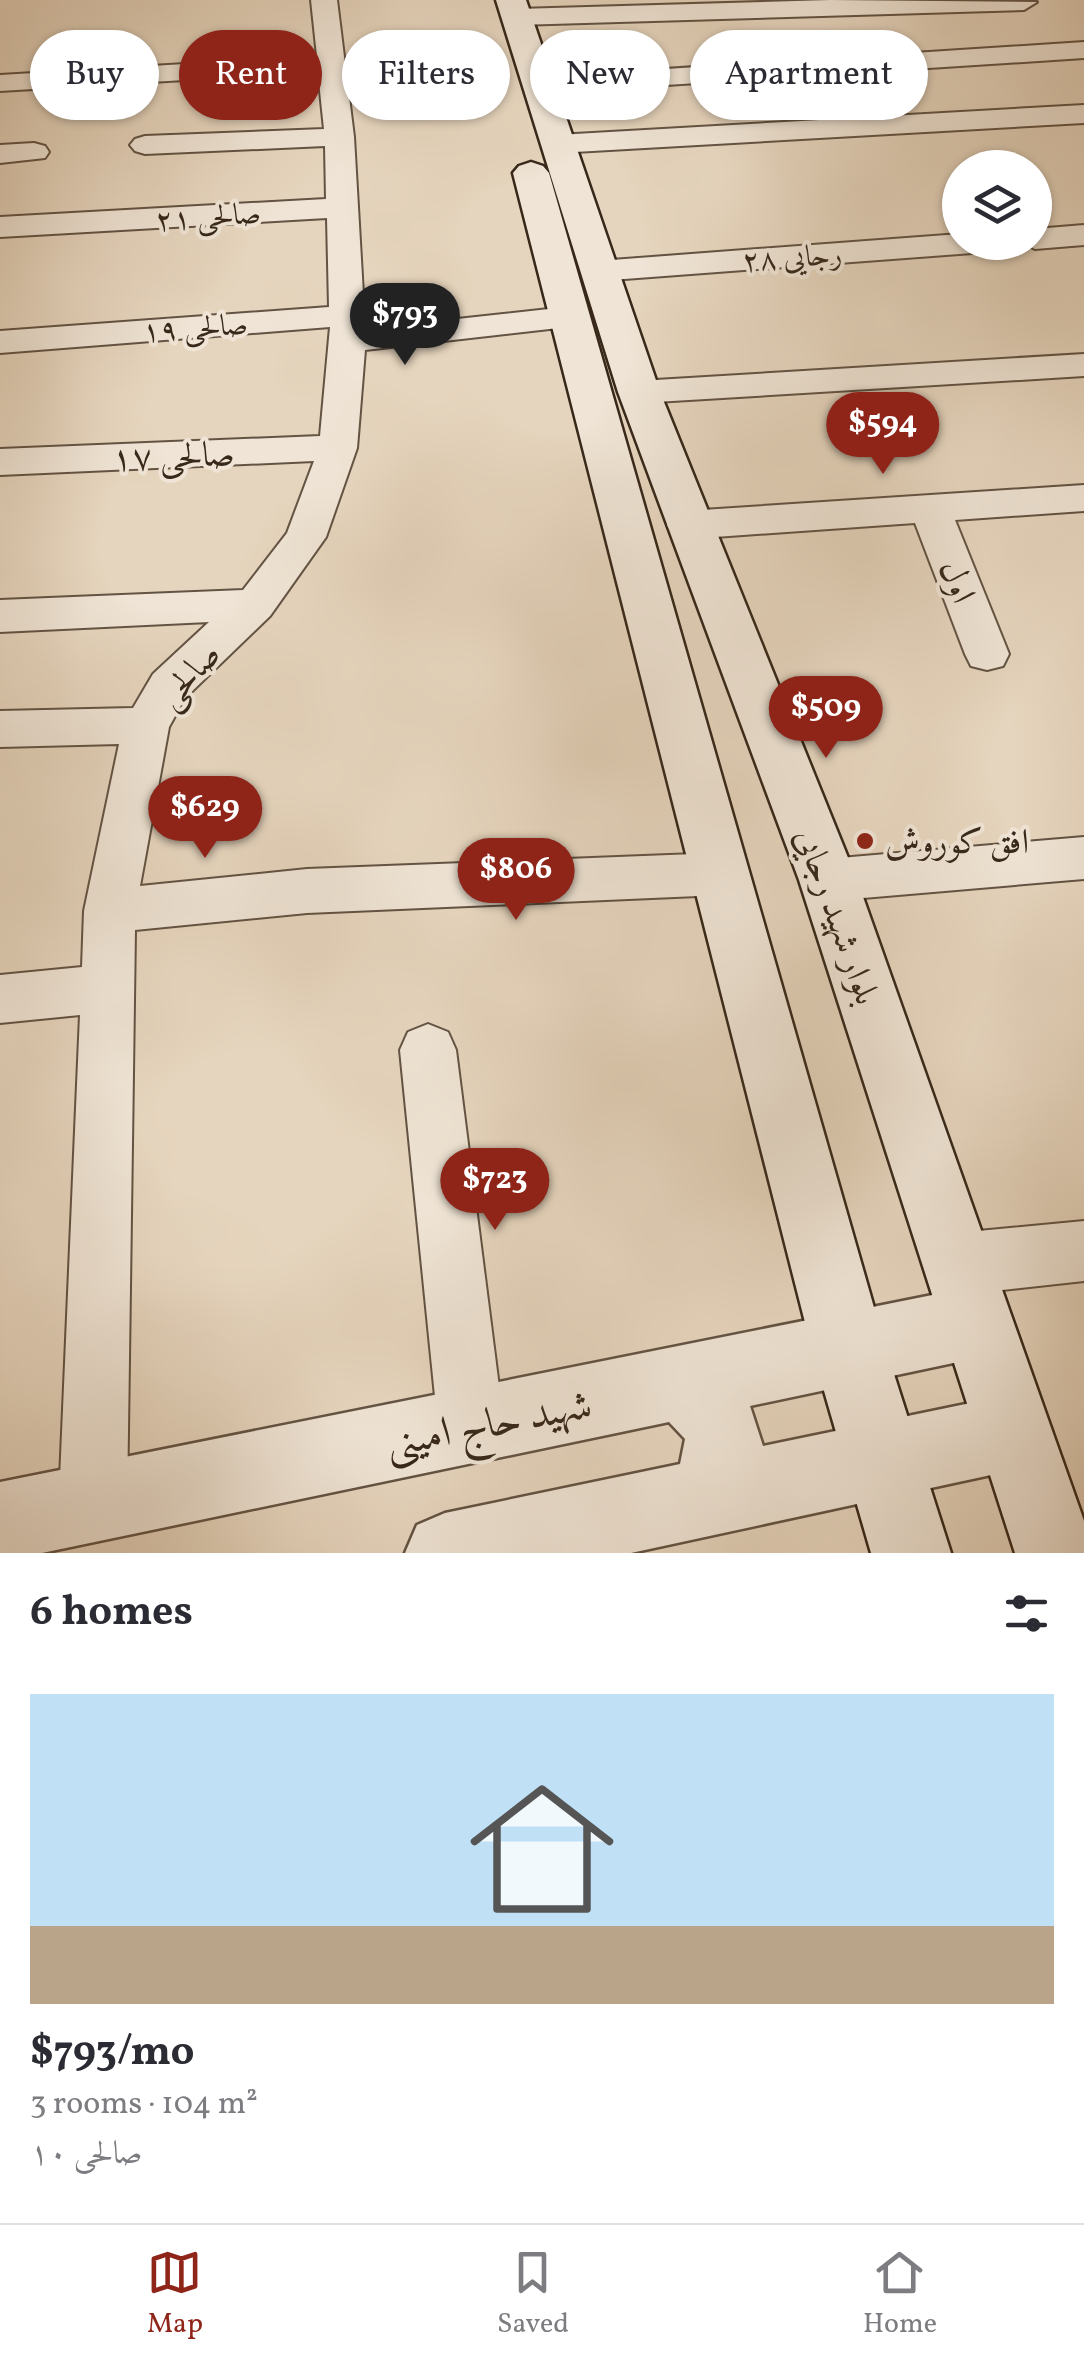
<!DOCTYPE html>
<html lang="en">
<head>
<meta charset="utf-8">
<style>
	:root { --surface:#fff; --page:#f7f7f7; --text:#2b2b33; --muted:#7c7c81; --line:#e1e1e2; --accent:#8f2418 }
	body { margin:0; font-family:Vollkorn,Amiri,serif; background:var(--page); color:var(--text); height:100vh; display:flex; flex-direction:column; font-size:38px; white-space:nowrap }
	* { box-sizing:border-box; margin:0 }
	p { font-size:32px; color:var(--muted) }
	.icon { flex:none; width:55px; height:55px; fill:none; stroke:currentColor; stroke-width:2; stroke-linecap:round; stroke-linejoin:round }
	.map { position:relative; height:1553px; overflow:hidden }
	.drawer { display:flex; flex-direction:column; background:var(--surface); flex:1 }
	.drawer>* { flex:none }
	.banner { position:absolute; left:30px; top:30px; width:1025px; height:90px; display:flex; gap:20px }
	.buttons { position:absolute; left:942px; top:150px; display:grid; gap:20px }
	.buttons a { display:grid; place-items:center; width:110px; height:110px; border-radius:50%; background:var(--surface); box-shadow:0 2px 8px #0004; font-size:50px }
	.price { position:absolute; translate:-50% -85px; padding:0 22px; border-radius:35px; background:var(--accent); color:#fff; font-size:32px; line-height:65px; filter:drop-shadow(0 2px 5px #0008) }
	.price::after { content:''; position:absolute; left:50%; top:60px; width:30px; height:22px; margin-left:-15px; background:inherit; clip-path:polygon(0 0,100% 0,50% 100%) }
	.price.selected { background:#222; color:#fff }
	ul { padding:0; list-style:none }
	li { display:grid; align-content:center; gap:20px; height:530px; padding:0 30px }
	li+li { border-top:2px solid var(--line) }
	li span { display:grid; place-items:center; height:310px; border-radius:0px; color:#555 }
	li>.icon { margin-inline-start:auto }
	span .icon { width:180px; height:180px; fill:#fffc; stroke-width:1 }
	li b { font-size:42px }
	h2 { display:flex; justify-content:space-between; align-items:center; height:120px; padding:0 30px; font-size:42px }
	.pill { padding:0 35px; border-radius:45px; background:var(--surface); box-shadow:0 2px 8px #0004; font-size:35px; line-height:90px }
	.pill.selected { background:var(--accent); color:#fff }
	.menu { display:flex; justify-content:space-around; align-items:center; height:140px; border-top:2px solid var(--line); background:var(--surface); font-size:28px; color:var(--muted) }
	.menu a { display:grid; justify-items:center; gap:5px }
	.menu .selected { color:var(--accent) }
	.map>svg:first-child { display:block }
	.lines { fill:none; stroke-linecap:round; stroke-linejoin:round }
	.minor-casing { stroke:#635343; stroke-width:4 }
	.tertiary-casing { stroke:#635343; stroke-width:5 }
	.secondary-casing { stroke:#37281a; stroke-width:5 }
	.minor { fill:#efe4d5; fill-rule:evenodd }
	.tertiary { fill:#efe4d5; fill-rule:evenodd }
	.secondary { fill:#efe4d5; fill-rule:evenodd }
	.poi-dot { fill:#8f2418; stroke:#efe4d5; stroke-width:4 }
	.labels { text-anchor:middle; stroke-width:8; stroke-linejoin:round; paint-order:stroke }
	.far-street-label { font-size:30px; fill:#37281a; stroke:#efe4d5 }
	.street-label { font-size:35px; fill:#37281a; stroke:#efe4d5 }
	.poi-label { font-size:35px; fill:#37281a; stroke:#efe4d5; text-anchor:start }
	.near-street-label { font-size:42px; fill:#37281a; stroke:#efe4d5 }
</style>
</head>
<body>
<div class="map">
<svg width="1084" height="1553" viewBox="0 0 1084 1553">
	<rect width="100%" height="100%" fill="#e6d5be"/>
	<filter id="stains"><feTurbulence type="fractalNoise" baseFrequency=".002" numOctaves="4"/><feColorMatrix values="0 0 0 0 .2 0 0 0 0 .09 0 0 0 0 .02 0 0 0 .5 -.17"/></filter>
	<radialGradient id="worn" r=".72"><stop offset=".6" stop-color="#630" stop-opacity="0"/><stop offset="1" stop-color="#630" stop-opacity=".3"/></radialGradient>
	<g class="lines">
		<defs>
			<g id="minor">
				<polygon points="311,0 337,0 354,137 365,329 567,307 579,310 584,317 579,324 567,327 365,350 357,448 326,537 270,616 185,698 169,727 140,886 307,869 721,853 739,859 746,874 739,889 721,895 307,913 135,930 127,1502 117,1526 93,1536 69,1526 59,1502 80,1015 0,1023 0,975 82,967 84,911 119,744 0,747 0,711 133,708 153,674 209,622 0,632 0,600 243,590 287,533 314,461 0,475 0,449 320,436 330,327 0,353 0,331 329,307 327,218 0,237 0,217 326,199 325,146 145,154 135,151 130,145 135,139 145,136 324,129 318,72 0,91 0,75 317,56"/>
				<polygon points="830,0 1037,2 1024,10 517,25 504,17 517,9"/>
				<polygon points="1084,42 1084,58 541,93 527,85 541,77"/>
				<polygon points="1084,105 1084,123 557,153 547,150 542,144 547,138 557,135"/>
				<polygon points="34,143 45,146 49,152 45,158 0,163 0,145"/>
				<polygon points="1084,225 1084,245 1035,249 1021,242 1035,242 1035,229"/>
				<polygon points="960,234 960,242 1002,242 997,249 986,252 598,281 586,278 581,271 586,264 598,261"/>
				<polygon points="1084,354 1084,376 639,403 626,400 621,392 626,384 639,381"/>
				<polygon points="1084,485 1084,511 955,520 1009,654 1003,666 987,670 971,666 965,654 915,523 687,539 673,535 667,525 673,515 687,511"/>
				<polygon points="1084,837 1084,879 828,901 810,895 803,880 810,865 828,859"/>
				<polygon points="428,1024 448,1032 456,1050 504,1426 494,1449 471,1459 448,1449 438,1426 400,1050 408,1032"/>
				<polygon points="1084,1221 1084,1281 957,1295 935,1286 926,1264 935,1242 957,1233"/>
			</g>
			<polygon id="tertiary" points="977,1286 1003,1296 1013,1322 1003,1348 977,1358 750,1406 763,1446 1014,1394 1041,1405 1052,1432 1041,1459 1014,1470 631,1553 405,1553 417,1525 445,1513 680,1464 685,1439 669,1422 42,1553 0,1553 0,1482"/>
			<g id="secondary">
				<polygon points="496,0 526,0 660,392 857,880 1084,1521 1084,1553 1015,1553 799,880 618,392"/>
				<polygon points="531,162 543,166 549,173 885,1346 951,1553 871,1553 811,1346 513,173 519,166"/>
			</g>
		</defs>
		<use href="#minor" class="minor-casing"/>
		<use href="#tertiary" class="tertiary-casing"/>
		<use href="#secondary" class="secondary-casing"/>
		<use href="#minor" class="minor"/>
		<use href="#tertiary" class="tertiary"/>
		<use href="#secondary" class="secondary"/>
	</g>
	<circle class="poi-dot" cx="865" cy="841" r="10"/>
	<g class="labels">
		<g class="far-street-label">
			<text transform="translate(208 216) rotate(-4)" y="10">صالحی ۲۱</text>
			<text transform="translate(792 257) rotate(-4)" y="10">رجایی ۲۸</text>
			<text transform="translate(195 327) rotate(-4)" y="10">صالحی ۱۹</text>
		</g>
		<g class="street-label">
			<text transform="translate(173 455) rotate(-2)" y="12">صالحی ۱۷</text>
			<text transform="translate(958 581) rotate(68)" y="12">اول</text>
			<text transform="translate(188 675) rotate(-48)" y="12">صالحی</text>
			<text transform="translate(838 916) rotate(70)" y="12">بلوار شهید رجایی</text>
		</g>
		<g class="poi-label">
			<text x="885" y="853">افق کوروش</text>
		</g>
		<g class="near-street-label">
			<text transform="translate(488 1422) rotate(-11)" y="15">شهید حاج امینی</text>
		</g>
	</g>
	<rect width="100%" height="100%" filter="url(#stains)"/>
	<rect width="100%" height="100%" fill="url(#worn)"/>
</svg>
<div class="buttons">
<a><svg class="icon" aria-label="layers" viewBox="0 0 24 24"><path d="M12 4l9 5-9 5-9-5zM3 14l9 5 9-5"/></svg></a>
</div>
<b class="price selected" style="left:405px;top:368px">$793</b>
<b class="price" style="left:883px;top:477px">$594</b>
<b class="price" style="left:826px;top:761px">$509</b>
<b class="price" style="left:205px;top:861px">$629</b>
<b class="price" style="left:516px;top:923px">$806</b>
<b class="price" style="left:495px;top:1233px">$723</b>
<div class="banner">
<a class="pill">Buy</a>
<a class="pill selected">Rent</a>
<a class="pill">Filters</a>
<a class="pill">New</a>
<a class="pill">Apartment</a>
</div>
</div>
<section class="drawer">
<h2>6 homes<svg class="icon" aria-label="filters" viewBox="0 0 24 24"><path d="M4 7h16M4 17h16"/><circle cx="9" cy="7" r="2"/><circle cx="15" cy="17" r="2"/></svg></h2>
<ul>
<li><span style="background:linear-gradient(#bfe0f5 75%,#b9a48a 0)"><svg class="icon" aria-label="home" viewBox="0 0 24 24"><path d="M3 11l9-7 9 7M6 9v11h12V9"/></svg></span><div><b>$793/mo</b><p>3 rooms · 104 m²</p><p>صالحی ۱۰</p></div></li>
</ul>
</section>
<nav class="menu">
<a class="selected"><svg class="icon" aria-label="map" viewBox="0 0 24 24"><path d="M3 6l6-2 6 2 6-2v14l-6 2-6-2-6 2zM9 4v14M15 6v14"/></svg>Map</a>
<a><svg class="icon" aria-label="saved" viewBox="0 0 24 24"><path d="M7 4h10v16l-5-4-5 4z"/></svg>Saved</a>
<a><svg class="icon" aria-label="home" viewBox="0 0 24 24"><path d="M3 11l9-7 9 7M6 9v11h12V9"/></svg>Home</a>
</nav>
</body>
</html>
